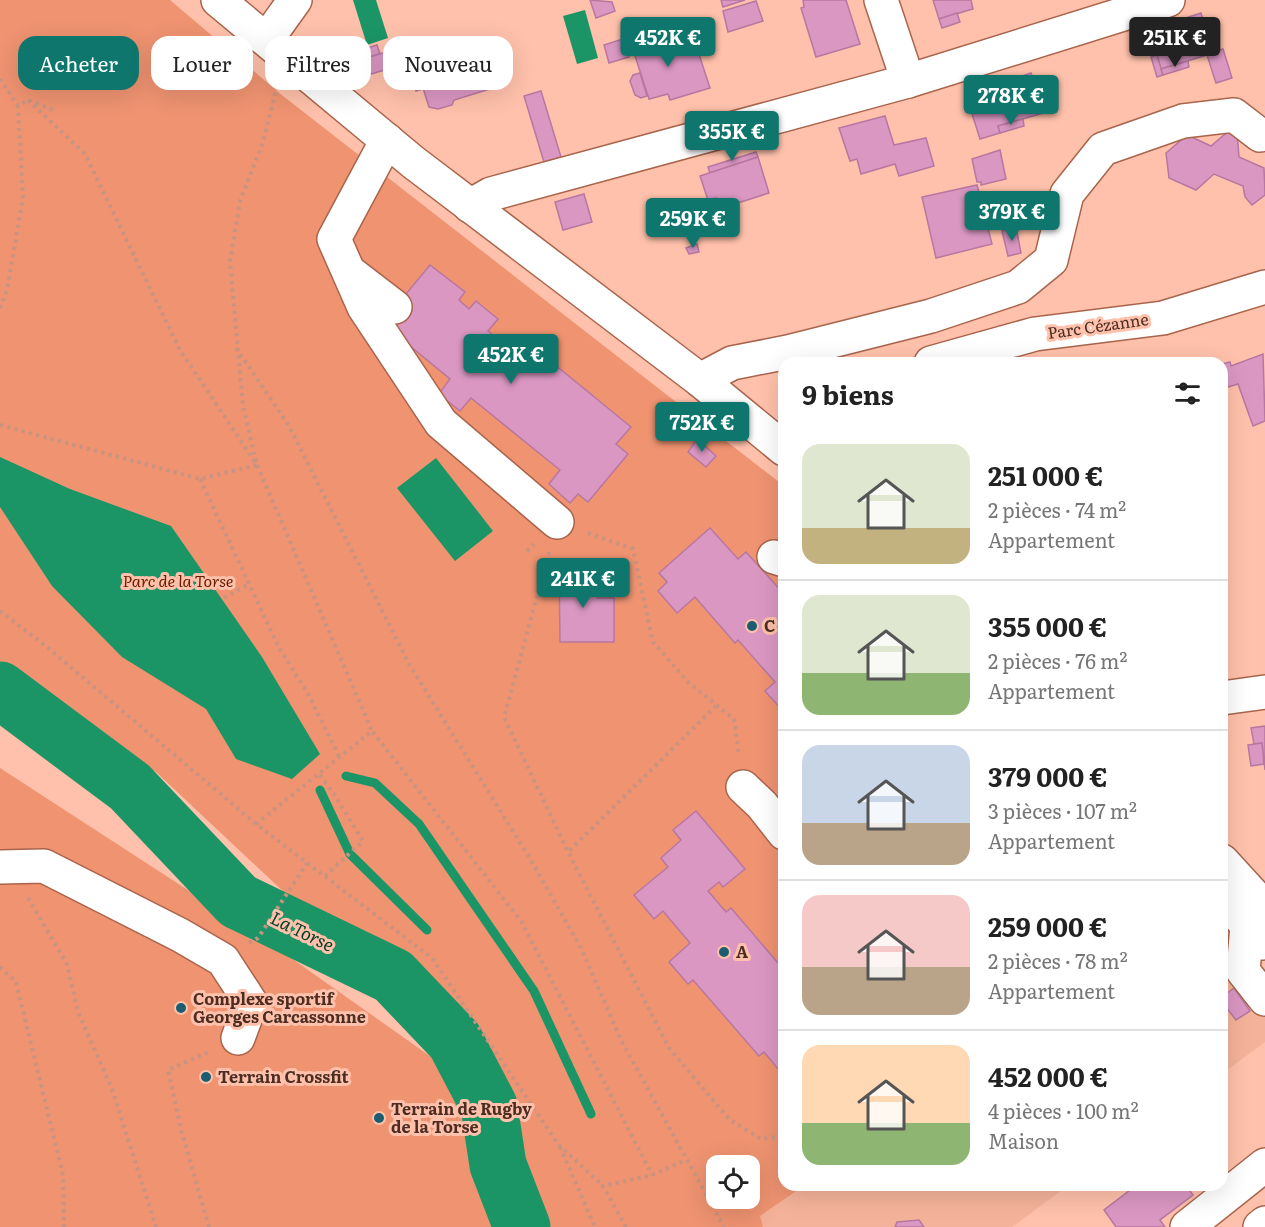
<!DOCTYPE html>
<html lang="fr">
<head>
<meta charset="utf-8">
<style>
	:root { --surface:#fff; --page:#f2f2f2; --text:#222; --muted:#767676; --line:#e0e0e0; --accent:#0f766e }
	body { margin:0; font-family:Literata,serif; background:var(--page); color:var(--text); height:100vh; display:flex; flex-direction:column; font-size:22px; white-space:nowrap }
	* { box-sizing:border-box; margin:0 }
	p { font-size:20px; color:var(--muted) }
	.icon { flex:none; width:33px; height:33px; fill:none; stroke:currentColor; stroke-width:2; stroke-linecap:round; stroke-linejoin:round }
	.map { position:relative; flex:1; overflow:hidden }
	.panel { position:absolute; left:778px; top:357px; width:450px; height:834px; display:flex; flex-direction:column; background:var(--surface); border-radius:18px; box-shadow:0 6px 24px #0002 }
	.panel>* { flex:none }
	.top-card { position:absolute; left:18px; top:36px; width:570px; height:54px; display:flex; gap:12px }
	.controls { position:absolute; left:706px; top:1155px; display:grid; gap:12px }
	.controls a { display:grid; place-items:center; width:54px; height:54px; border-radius:12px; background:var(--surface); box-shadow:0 6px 24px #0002; font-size:30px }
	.price { position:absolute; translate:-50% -51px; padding:0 14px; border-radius:6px; background:var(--accent); color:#fff; font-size:20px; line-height:39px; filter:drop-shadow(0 2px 3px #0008) }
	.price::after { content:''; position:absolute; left:50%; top:36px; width:18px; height:14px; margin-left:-9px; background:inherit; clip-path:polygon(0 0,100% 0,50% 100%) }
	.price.current { background:#222; color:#fff }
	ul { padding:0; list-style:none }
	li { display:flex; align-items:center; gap:18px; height:150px; padding:0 24px }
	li+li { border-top:2px solid var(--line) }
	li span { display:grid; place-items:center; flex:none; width:168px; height:120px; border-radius:18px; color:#555 }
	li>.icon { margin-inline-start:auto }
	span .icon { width:72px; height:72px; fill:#fffc; stroke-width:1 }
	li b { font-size:26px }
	h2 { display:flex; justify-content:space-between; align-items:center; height:72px; padding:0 24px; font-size:26px }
	.pill { padding:0 21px; border-radius:18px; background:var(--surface); box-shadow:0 6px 24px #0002; font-size:21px; line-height:54px }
	.pill.current { background:var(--accent); color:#fff }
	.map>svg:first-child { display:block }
	.built { fill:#f5b29a }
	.green { fill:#ef9371; fill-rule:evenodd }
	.water { fill:#1c9566 }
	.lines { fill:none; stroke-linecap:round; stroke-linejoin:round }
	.stream { stroke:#1c9566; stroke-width:9 }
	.river { stroke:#1c9566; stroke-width:57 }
	.building { fill:#da97c2; stroke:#b877a1; stroke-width:1.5 }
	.minor-casing { stroke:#a9644b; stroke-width:36 }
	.path { stroke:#c89481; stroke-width:4; stroke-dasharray:3 4.5; stroke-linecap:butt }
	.minor { stroke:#fff; stroke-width:33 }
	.poi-dot { fill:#1b5e71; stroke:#ffc1ab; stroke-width:2 }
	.labels { text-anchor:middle; stroke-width:6; stroke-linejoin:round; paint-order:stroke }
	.street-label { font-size:16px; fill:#4c2d22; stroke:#ffc1ab }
	.park-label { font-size:16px; font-style:italic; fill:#692000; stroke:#ffc1ab }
	.poi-label { font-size:16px; font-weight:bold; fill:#4c2d22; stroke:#ffc1ab; text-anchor:start }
	.water-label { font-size:18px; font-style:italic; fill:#004028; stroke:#ffc1ab }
</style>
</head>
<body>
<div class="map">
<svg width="1265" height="1227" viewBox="0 0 1265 1227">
	<rect width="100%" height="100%" fill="#ffc1ab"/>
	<g class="built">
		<polygon points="1222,914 1265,979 1265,1042 1223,1073"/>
		<polygon points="805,1185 1069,1185 1012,1227 763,1227 759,1216"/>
	</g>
	<path class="green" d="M0 0H170L283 96 784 486V1185H805L760 1216 763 1227H0V768L277 948 444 1066 287 895 156 772 0 687ZM717 1166H750V1198H717Z"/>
	<g class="water">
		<polygon points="353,0 376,0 388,38 367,45"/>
		<polygon points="585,10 598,58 577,64 563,16"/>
		<polygon points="0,457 70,489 171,526 262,657 320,754 292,779 236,759 206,709 122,657 52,586 0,507"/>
		<polygon points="436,458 493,531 455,561 397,488"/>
	</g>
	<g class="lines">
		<g class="stream">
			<polyline points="346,776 375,783 419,824 534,991 591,1114"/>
			<polyline points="320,790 350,854 427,930"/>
		</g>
		<polyline class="river" points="0,690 130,787 238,901 393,976 455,1041 489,1106 498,1165 522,1227"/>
	</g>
	<g class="building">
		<polygon points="590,0 612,2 615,11 596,18"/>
		<polygon points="721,0 745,0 723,7"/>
		<polygon points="803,0 846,0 860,44 816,57 801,8 804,7"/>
		<polygon points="933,0 971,0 973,9 939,19"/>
		<polygon points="756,1 763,21 728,32 723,11"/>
		<polygon points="957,13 960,22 942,28 939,19"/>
		<polygon points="1201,13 1212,52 1223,49 1232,78 1216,83 1207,55 1161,69 1149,30"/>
		<polygon points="640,23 647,46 659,42 664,55 696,45 710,88 670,100 668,94 649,99 626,28"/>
		<polygon points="476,39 490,89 454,100 452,105 438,109 429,107 422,85 428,83 421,56"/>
		<polygon points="623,39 629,57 609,63 604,45"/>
		<polygon points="377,45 380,54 366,58 364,49"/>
		<polygon points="393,50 398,66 371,74 366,58"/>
		<polygon points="1157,55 1163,75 1157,77 1151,57"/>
		<polygon points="421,56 428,83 422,85 423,89 416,91 407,60"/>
		<polygon points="1188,61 1189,67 1163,75 1161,69"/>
		<polygon points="640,73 647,96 641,98 635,95 630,81 633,75"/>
		<polygon points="1031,73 1033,78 1003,88 1001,83"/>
		<polygon points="1037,77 1047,112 998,126 1000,133 980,139 967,98 981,94 980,89 1001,83 1003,88"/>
		<polygon points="541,91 561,157 544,162 524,96"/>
		<polygon points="885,116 894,145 926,138 934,166 899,176 895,164 861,174 857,159 850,161 839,128"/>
		<polygon points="1023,119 1024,126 1000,133 998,126"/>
		<polygon points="1231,129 1237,132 1239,157 1264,168 1265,195 1252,205 1245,197 1243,186 1214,174 1196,190 1169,178 1166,153 1187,135 1211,146"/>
		<polygon points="1000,150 1006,179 981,185 981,182 977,182 972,159"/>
		<polygon points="756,152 758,157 710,173 708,167"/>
		<polygon points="758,157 769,193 719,209 716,198 708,200 700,176"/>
		<polygon points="977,185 992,244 936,258 922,197"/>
		<polygon points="584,194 592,222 563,230 555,202"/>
		<polygon points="1016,227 1021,253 1008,256 1002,231"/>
		<polygon points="697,244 699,252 689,254 686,248"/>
		<polygon points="430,265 465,292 459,300 469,309 476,301 498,319 488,331 511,349 521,337 631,427 616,444 628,454 588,502 578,494 570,503 549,484 560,470 471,398 460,411 439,394 450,379 382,323"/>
		<polygon points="1263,354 1265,421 1253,426 1238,384 1222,389 1222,364 1230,362 1231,366"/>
		<polygon points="697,439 716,456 706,467 688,452"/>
		<polygon points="710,528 738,559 746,552 784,594 784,712 765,691 775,682 738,640 735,643 695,597 677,613 658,591 667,582 659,573"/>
		<polygon points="559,565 586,565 585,580 596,580 597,598 614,598 614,642 560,642"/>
		<polygon points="1265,726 1265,770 1262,743 1254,744 1251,728"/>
		<polygon points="1262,743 1264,764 1251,766 1248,745"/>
		<polygon points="696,811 745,869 723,887 719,882 708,891 726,912 731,908 784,970 784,1076 764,1052 759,1056 693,980 688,984 669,962 690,943 663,911 654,919 634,895 668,867 661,858 681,840 673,830"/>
		<polygon points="1234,988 1250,1011 1236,1020 1222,1002 1222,997"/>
		<polygon points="1133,1185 1186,1185 1193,1195 1160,1220 1165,1227 1116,1227 1104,1210 1134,1187"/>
		<polygon points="919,1220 924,1227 895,1227 897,1222"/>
	</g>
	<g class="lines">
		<defs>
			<g id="minor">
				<polyline points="218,0 413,162 700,380 784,449"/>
				<polyline points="881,0 908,81"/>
				<polyline points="267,39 295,0"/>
				<polyline points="387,140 334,239 364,307 441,423 557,522"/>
				<polyline points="470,206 491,194 908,81 1168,0"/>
				<polyline points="352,274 395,307"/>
				<polyline points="931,363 1035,334 1163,318 1265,287"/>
				<polyline points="700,380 732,363 788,352 931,316 1018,287 1051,260 1067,194 1103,149 1183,121 1234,115 1260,135"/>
				<polyline points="774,557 784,560"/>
				<polyline points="1222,698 1265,692"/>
				<polyline points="743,787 762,805 784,833"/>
				<polyline points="1222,861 1265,908"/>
				<polyline points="0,867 44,866 180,935 223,960 251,1003 238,1038"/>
				<polyline points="1222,896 1262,943"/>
				<polyline points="1265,912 1247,926 1243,971 1265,999"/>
				<polyline points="1187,1227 1265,1165"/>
				<polyline points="1260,1227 1265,1223"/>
			</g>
		</defs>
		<use href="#minor" class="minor-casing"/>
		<g class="path">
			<polyline points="0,79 18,106"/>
			<polyline points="28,100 85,154 180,350 257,465 372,731"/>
			<polyline points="0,308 7,290 23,198 18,106 28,100 54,110"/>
			<polyline points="236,348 289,426 409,664 529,857 581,948 621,1040 724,1227"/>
			<polyline points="0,425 200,479 257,465"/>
			<polyline points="256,462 243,406 230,262 240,201 262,145 276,91"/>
			<polyline points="200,479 278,646 308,694 340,758"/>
			<polyline points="588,533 633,549 653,642 689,683 734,719 739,756"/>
			<polyline points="527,551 534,544"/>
			<polyline points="549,552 504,717 568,852"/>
			<polyline points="224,598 247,585"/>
			<polyline points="0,611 47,647 256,824 432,958 558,1144 603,1186"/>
			<polyline points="716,706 568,852 669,1048 729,1119 761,1139 784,1136"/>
			<polyline points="320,775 334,794 363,841 325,876"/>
			<polyline points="256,824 372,731 521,921 652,1175"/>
			<polyline points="28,898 67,964 78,1012 112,1089 156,1227"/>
			<polyline points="249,943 258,938 307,863"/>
			<polyline points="0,967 16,982 63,1175 64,1227"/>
			<polyline points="560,1147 595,1227"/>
			<polyline points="209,1227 182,1133 168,1070 211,1051"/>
			<polyline points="626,1227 603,1186 652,1175 686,1160"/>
		</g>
		<use href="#minor" class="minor"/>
	</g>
	<g class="poi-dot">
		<circle cx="752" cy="626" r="6"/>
		<circle cx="724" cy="952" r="6"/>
		<circle cx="181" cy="1008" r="6"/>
		<circle cx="206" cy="1077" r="6"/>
		<circle cx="379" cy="1118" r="6"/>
	</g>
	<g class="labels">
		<g class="street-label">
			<text transform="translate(1098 326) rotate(-8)" y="6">Parc Cézanne</text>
		</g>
		<g class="park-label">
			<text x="178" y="587">Parc de la Torse</text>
		</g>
		<g class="poi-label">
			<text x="764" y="632">C</text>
			<text x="736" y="958">A</text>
			<text x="193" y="1005">Complexe sportif<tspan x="193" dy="18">Georges Carcassonne</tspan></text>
			<text x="218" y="1083">Terrain Crossfit</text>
			<text x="391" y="1115">Terrain de Rugby<tspan x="391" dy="18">de la Torse</tspan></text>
		</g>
		<g class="water-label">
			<text transform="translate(302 932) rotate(26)" y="6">La Torse</text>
		</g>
	</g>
</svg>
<div class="controls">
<a><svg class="icon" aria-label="locate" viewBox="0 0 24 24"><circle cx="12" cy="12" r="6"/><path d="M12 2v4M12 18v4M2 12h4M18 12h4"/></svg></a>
</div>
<b class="price" style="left:668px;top:68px">452K €</b>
<b class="price current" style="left:1175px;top:68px">251K €</b>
<b class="price" style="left:1011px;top:126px">278K €</b>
<b class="price" style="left:732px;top:162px">355K €</b>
<b class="price" style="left:1012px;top:242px">379K €</b>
<b class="price" style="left:693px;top:249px">259K €</b>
<b class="price" style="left:511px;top:385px">452K €</b>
<b class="price" style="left:702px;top:453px">752K €</b>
<b class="price" style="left:583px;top:609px">241K €</b>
<div class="top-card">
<a class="pill current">Acheter</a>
<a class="pill">Louer</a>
<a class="pill">Filtres</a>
<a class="pill">Nouveau</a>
</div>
<section class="panel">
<h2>9 biens<svg class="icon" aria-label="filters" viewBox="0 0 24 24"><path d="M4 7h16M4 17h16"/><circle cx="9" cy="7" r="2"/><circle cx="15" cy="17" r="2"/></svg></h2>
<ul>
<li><span style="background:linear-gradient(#dfe7d0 70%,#c2b280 0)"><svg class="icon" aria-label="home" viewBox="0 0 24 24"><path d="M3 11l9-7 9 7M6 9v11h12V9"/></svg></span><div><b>251 000 €</b><p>2 pièces · 74 m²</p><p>Appartement</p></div></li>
<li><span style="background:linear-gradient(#dfe7d0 65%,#8fb573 0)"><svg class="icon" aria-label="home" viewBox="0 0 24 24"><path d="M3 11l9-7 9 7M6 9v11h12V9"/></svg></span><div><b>355 000 €</b><p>2 pièces · 76 m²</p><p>Appartement</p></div></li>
<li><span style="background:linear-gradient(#c9d6e8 65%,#b9a48a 0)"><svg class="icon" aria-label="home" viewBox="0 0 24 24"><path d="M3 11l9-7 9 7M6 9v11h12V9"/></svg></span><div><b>379 000 €</b><p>3 pièces · 107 m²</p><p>Appartement</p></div></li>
<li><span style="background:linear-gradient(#f6c9c9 60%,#b9a48a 0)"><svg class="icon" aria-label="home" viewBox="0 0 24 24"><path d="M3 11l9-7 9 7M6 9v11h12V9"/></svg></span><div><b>259 000 €</b><p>2 pièces · 78 m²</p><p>Appartement</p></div></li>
<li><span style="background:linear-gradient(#ffd9b3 65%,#8fb573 0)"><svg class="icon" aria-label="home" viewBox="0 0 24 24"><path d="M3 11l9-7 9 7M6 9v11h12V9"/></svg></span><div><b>452 000 €</b><p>4 pièces · 100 m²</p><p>Maison</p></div></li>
</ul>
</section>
</div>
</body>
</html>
